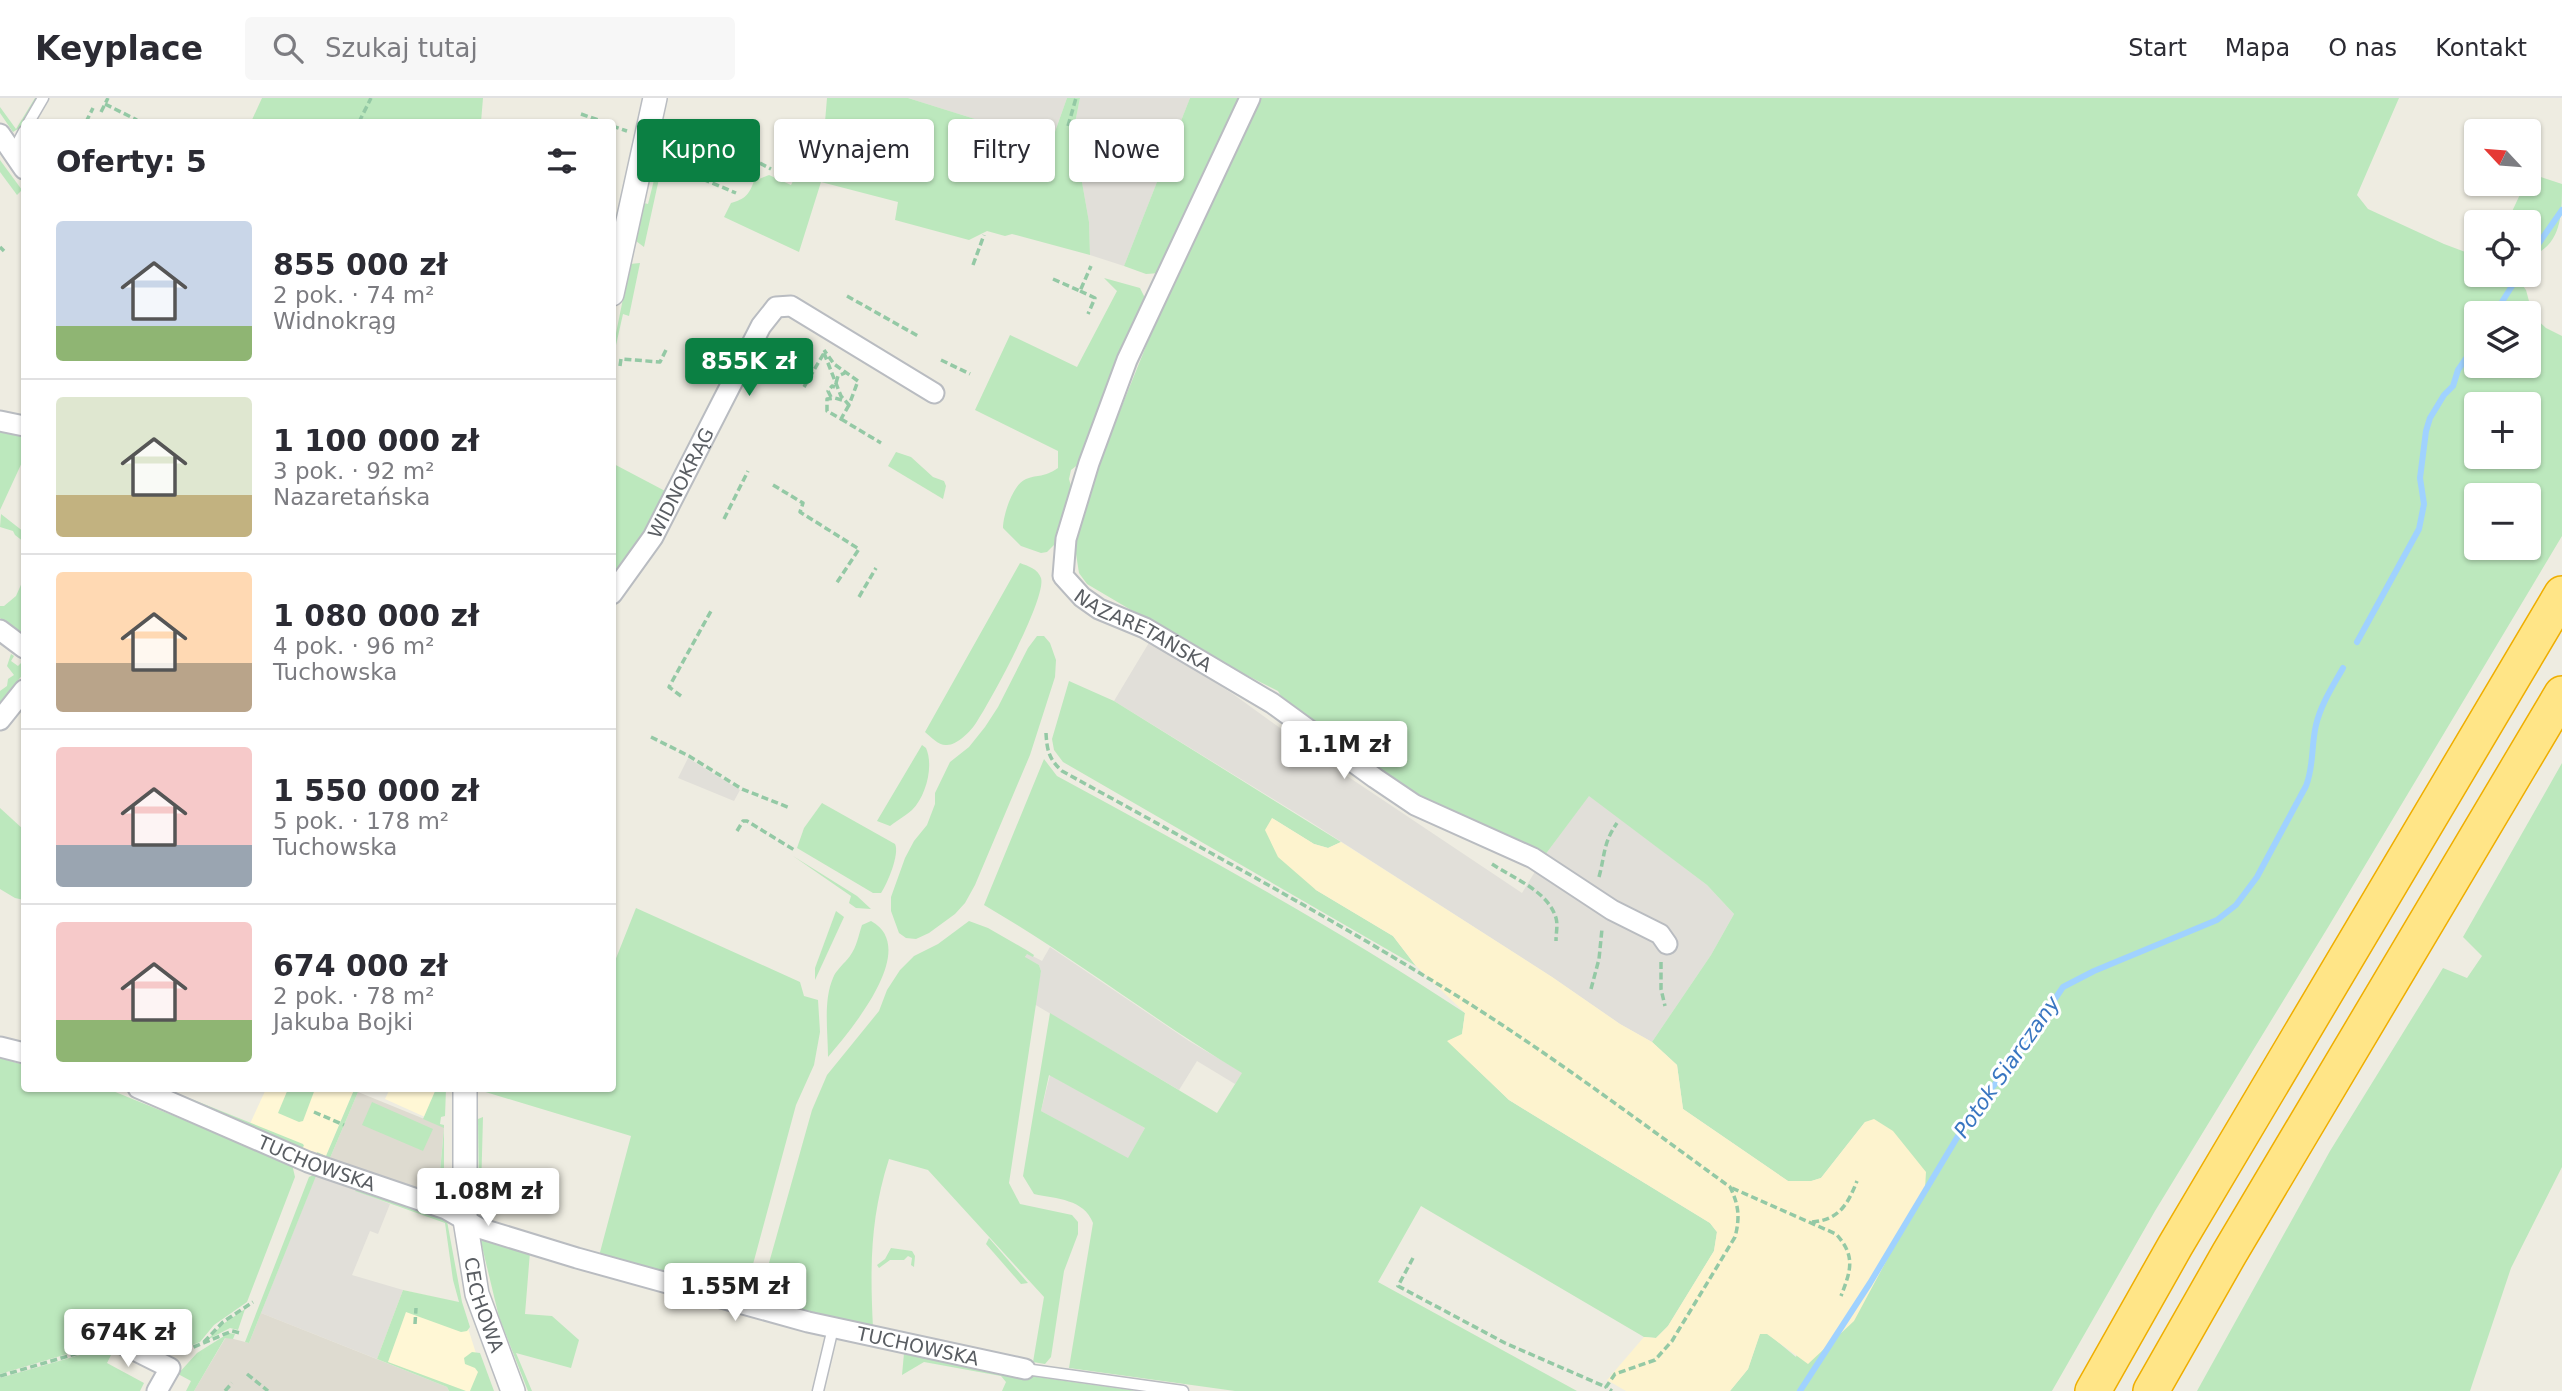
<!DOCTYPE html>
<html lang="pl">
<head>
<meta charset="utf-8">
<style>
	:root { --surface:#fff; --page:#f7f7f7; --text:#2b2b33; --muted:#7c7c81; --line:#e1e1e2; --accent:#0b8043 }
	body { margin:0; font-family:"DejaVu Sans",sans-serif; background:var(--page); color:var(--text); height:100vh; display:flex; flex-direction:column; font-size:26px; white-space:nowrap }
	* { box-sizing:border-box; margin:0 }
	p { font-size:23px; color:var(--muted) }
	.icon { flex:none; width:38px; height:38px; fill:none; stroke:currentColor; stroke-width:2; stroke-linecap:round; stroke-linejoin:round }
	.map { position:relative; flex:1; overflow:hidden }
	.panel { position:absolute; left:21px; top:21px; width:595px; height:973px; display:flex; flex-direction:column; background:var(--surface); border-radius:7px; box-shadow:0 2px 5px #0004 }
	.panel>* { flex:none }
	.hud { position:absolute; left:637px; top:21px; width:665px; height:63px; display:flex; gap:14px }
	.needle { width:46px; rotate:296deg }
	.buttons { position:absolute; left:2464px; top:21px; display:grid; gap:14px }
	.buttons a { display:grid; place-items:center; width:77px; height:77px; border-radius:7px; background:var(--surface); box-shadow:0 2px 5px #0004; font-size:35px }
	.price { position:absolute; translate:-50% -60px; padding:0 16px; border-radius:7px; background:#fff; color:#222; font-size:23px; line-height:46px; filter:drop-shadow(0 2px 4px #0008) }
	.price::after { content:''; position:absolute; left:50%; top:42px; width:21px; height:16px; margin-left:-10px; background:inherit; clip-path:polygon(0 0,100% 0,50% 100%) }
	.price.on { background:var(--accent); color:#fff }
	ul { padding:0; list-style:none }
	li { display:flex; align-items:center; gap:21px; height:175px; padding:0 35px }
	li+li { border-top:2px solid var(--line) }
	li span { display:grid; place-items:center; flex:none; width:196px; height:140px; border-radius:7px; color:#555 }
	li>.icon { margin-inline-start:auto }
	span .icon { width:84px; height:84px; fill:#fffc; stroke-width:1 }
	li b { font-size:30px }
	h2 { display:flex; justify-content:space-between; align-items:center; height:84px; padding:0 35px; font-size:30px }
	.tag { padding:0 24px; border-radius:7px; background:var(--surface); box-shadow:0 2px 5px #0004; font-size:24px; line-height:63px }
	.tag.on { background:var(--accent); color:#fff }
	header { display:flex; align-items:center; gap:42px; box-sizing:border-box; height:98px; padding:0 35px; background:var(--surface); border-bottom:2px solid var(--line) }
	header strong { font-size:33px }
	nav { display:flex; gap:38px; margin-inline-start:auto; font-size:24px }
	.search { width:490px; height:63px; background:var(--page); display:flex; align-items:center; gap:18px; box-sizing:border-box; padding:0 24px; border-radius:7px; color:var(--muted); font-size:26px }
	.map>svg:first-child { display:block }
	.commercial { fill:#fff7d5 }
	.industrial { fill:#e1dfd9 }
	.education { fill:#dedbd0 }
	.green { fill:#bce8bd; fill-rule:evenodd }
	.sand { fill:#fdf3ce }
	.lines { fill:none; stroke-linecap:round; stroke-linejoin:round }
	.stream { stroke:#a0d2ff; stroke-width:6 }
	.service-casing { stroke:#b9bcc1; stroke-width:13 }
	.minor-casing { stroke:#b9bcc1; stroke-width:23 }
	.tertiary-casing { stroke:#b9bcc1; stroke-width:26 }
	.motorway-casing { stroke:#efae00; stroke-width:38 }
	.path { stroke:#94c9a5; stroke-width:3.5; stroke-dasharray:7 3.5; stroke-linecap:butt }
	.service { stroke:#fff; stroke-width:10 }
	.minor { stroke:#fff; stroke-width:19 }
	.tertiary { stroke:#fff; stroke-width:23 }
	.motorway { stroke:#ffe587; stroke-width:35 }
	.labels { text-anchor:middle; stroke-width:6; stroke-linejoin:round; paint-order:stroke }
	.street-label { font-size:19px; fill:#5a5e63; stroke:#fff }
	.water-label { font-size:21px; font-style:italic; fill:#3976c1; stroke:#fff }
</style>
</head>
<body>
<header>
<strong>Keyplace</strong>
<div class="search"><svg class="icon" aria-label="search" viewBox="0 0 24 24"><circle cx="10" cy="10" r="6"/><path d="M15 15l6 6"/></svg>Szukaj tutaj</div>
<nav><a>Start</a><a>Mapa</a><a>O nas</a><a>Kontakt</a></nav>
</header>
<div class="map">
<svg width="2562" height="1293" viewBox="0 0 2562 1293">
	<rect width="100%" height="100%" fill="#eeece1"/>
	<g class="commercial">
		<polygon points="350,990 354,992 326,1058 301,1051 249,1028 266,991"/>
		<polygon points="384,991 436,991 425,1019 385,1001 389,993"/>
		<polygon points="403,1192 460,1205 481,1271 473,1293 459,1293 377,1261"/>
	</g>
	<g class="industrial">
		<polygon points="908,0 1067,0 1051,45"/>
		<polygon points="1080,0 1190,0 1124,168 1090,157 1089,124 1079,67 1083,44 1072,40"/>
		<polygon points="1150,543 1233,596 1341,674 1522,795 1545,757 1589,697 1707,787 1734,816 1711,857 1652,944 1620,926 1552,879 1309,723 1114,603"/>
		<polygon points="688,660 740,692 734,703 678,680"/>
		<polygon points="1050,849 1189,943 1243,975 1235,986 1197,963 1179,992 1034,906 1041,873 1039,867 1025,860 1027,855 1042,863"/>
		<polygon points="1050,977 1145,1030 1128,1061 1041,1013"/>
		<polygon points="316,1077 390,1106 378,1136 370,1133 352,1177 403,1192 377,1261 261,1215"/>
	</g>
	<g class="education">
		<polygon points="358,994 444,1029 438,1096 433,1098 330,1060"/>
		<polygon points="261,1215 447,1289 449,1293 194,1293 226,1239 249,1245"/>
	</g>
	<g class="green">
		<polygon points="35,0 37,0 21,29 13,34 0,15 0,9 16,31"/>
		<polygon points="262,0 483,0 481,24 251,24"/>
		<path d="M827 0H908L1051 45 1067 0H1080L1072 40 1083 43 1079 67 1089 124 1090 157 1012 136 1005 138 987 133 969 142 895 122 898 104 821 84 799 154 724 119 731 105C745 101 749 97 754 83L769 77 791 87 797 75 820 84Z"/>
		<polygon points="1190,0 1243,0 1160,175 1146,176 1124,168"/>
		<path d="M1254 0H2399L2357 97 2368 111 2444 146 2476 158V177H2515L2526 192 2533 218 2546 230 2562 238V438L2330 826 2155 1113 2052 1293H1730L1748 1271 1760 1235H1767L1796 1259 1865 1024 1821 1080 1812 1083H1788L1683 1011 1677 967 1652 944 1711 857 1734 816 1707 787 1589 698 1545 757 1417 698 1285 605 1278 593 1214 561 1087 486 1079 475 1074 443 1094 377 1159 216ZM2476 215H2529V268H2476ZM2476 306H2529V359H2476ZM2476 397H2529V450H2476Z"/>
		<polygon points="0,62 22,92 17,97 0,74"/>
		<polygon points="658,66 662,67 644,149 636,143 644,105 648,106"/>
		<path d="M2535 77 2562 86C2562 116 2562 148 2529 159V124H2507L2525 86H2529V80Z"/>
		<polygon points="640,165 629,218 623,216 614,256 613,250 630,166"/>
		<path d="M1104 180 1140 190 1146 202 1084 362 1071 372 1069 381 1073 395 1055 446 1047 454 1041 455 1021 448 1003 430C1003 417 1013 386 1026 381 1039 376 1043 380 1058 370V353L975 312 1010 237 1077 269 1117 193Z"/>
		<polygon points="726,262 727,285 653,427 613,485 612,365 667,394 726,285"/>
		<polygon points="0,332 24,336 24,360 0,412"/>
		<polygon points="896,354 911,359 933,379 944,383 946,388 943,401 888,368"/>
		<polygon points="1,416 24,434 24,444 15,437 13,433 0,429"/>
		<path d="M1020 465C1028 468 1038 471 1041 480 1047 500 990 604 976 625 971 633 957 647 947 647 939 648 931 639 925 634Z"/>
		<polygon points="24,480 24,534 23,535 0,520 0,508 4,508 16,498"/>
		<polygon points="1037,538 1044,538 1050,545 1056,562 1055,579 1030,657 975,787 965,805 955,816 929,835 916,841 906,840 899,835 891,813 891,799 905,760 914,743 927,727 935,706 935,695 950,664 969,649 985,629 998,609 1028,550"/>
		<polygon points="11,556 14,558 11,563 18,568 22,564 24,566 24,575 0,604 0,593 7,588 8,581 14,577 7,568"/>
		<polygon points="1069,583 1114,603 1341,744 1328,750 1314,746 1272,720 1316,792 1393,838 1416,868 1063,664 1054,652 1052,641"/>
		<path d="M922 647 926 650C934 668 926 698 912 712 906 717 897 723 890 728L877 723Z"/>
		<path d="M1044 661 1057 678C1195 753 1334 828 1465 915L1462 937 1448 943 1509 1002 1710 1125 1717 1134 1714 1153 1668 1228 1656 1240 1644 1239 1421 1108 1378 1184 1577 1293H1235L1069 1270 1093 1125C1084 1101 1057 1101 1034 1096L1023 1078 1050 915 1217 1015 1242 975C1154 922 1073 859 984 807ZM1049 977 1145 1030 1128 1060 1041 1013Z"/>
		<polygon points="2562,665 2562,1069 2511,1170 2470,1293 2197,1293 2330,1053 2443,870 2467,880 2482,858 2463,839"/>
		<path d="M822 705 895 746C900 756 887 786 881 795H873L797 750 804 730Z"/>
		<polygon points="0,710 24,732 24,802 15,800 0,791"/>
		<polygon points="793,758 857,798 871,811 856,810 849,805 851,798"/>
		<polygon points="636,810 800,884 804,898 818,902 820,934 814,967 796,1007 752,1170 736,1191 730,1193 599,1158 631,1038 479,992 479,990 612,990 613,868"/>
		<polygon points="836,813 844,819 815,882 815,870"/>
		<path d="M871 823C921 850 850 933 828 959 828 934 823 903 833 880 836 872 844 866 850 858 857 848 858 839 862 827Z"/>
		<path d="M969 823 988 830 1028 853 1034 857 1033 859 1027 856 1025 859 1039 867 1041 873 1009 1085 1020 1106 1072 1117 1078 1124V1136L1064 1173 1051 1259 1045 1266 1033 1264 1044 1199 928 1072 889 1061C870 1120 870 1169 873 1230L761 1202 760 1197 812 1012 827 977 879 913 887 892 900 872 914 858 938 846Z"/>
		<polygon points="0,960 24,967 24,990 108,991 292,1066 295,1079 247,1204 214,1227 200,1244 183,1251 127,1221 114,1242 0,1276"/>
		<polygon points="288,991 315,991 303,1023 299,1024 278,1015"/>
		<polygon points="436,991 446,991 445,1018 441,1019 440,1026 444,1027 444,1100 439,1101 318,1060 317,1054 326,1058 354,992 358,994 330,1060 432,1098 438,1096 444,1030 423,1021"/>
		<polygon points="169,992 303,1046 304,1048 299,1052 167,993"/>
		<polygon points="372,1004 433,1031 423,1053 362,1027"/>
		<polygon points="483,1019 481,1093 479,1092 478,1021"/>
		<polygon points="317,1075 339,1084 339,1086 316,1078 249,1245 245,1244 309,1079"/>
		<polygon points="357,1091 447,1123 462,1204 470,1229 467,1233 461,1234 406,1214 388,1264 466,1293 449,1293 447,1289 377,1261 403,1192 459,1204 453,1182 445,1125 355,1093"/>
		<polygon points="480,1140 530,1154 525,1216 552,1218 579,1242 571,1270 516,1255 532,1293 528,1293 499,1219"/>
		<polygon points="989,1140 1028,1185 1021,1186 986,1146"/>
		<polygon points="891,1150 912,1153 915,1158 914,1169 911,1167 912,1160 908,1158 904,1162 890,1162 879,1170 877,1167 885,1161"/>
		<polygon points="245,1211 238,1232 230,1230 207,1242 223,1226"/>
		<polygon points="229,1235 235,1236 233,1241 225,1240 194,1293 186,1293 191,1283 178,1276 197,1255"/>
		<polygon points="111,1248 114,1251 107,1265 144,1285 140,1293 0,1293 0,1280"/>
		<polygon points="472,1254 480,1255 494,1293 470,1293 478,1274 475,1270 465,1266 464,1260"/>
		<polygon points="904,1255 1030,1278 1137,1293 1002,1293 1006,1284 1001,1278 924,1264 902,1277"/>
	</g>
	<polygon class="sand" points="1272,720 1314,746 1328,750 1341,744 1552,879 1620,926 1652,944 1677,967 1683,1011 1788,1083 1811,1083 1821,1080 1865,1024 1874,1021 1893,1033 1926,1074 1925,1091 1854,1223 1808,1266 1767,1236 1760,1236 1748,1271 1730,1293 1626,1293 1607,1282 1644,1239 1656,1240 1668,1228 1714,1153 1717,1134 1710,1125 1509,1002 1447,943 1462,936 1465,915 1416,868 1393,838 1316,792 1278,759 1265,732"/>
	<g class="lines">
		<g class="stream">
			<polyline points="2532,155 2562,112"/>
			<polyline points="2495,215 2517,180"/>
			<polyline points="2357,544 2419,431 2424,406 2420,380 2426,333 2430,320 2444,297 2453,288 2458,272 2476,246"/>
			<path d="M1800 1293 1870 1185 1967 1023 2017 957 2063 889 2094 873 2217 822 2236 807 2257 779 2306 688C2314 668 2311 648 2316 627 2321 606 2333 588 2343 570"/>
		</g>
		<defs>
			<g id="service">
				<polyline points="29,24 43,0"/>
				<polyline points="13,54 24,33"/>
				<polyline points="1025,1271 1183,1293"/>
				<polyline points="818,1293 833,1230"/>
			</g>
			<g id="minor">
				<path id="s1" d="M1250 0 1127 262 1089 365 1066 441 1063 478 1082 499 1099 511 1145 530 1272 605 1375 680 1415 707 1533 760 1612 812 1660 836 1667 846"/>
				<polyline points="0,36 24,71"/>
				<polyline points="0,323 24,328"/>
				<path id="s2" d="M612 496 653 439 761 228 776 209 791 208 934 295"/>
				<polyline points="0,532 24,550"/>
				<polyline points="0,622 24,592"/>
				<polyline points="0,949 24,955"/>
				<path id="s3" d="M138 990 308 1064 446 1111 479 1130 577 1160 808 1224 1025 1271"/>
				<polyline points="118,1244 170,1270 157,1293"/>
			</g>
			<g id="tertiary">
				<polyline points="612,196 655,0"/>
				<path id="s4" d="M465 990V1122L477 1196 513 1293"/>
			</g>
			<g id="motorway">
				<polyline points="2093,1293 2175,1148 2562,496"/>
				<polyline points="2151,1293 2229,1156 2562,596"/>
			</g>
		</defs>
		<use href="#service" class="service-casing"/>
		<use href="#minor" class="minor-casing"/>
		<use href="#tertiary" class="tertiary-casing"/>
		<use href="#motorway" class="motorway-casing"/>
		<g class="path">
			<polyline points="105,6 137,22"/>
			<polyline points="101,14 108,0"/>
			<polyline points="581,16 604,24"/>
			<polyline points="86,24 93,10"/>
			<polyline points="359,24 371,0"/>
			<polyline points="612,28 627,33"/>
			<polyline points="1068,28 1076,0"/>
			<polyline points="711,46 752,61 771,71"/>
			<polyline points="664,65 736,95"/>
			<polyline points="0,149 4,153"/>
			<polyline points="24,155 24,154"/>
			<polyline points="973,167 984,137"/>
			<polyline points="1053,181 1080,193 1091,168"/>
			<polyline points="1080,193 1095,200 1088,216"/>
			<polyline points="847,198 918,238"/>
			<polyline points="824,255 841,298 849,307 858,283 834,266 824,252"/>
			<polyline points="941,262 970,276"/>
			<polyline points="620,268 621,261 660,264 667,250"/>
			<polyline points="836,285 838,278 845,275"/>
			<polyline points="804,289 824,255"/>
			<polyline points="831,299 828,293 832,288 835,289"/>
			<polyline points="842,302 835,300 827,301 827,313 841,321 849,307"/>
			<polyline points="841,321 881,345"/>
			<polyline points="773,387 803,405 800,414 859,451 836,486"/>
			<polyline points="724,421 748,373"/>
			<polyline points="859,499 876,470"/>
			<polyline points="681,598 669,589 711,513"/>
			<path d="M1046 635C1047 653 1049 661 1062 673 1196 747 1332 820 1462 901 1554 959 1642 1025 1730 1089 1739 1107 1740 1120 1735 1139L1672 1243 1655 1262 1615 1276 1606 1289 1612 1293"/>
			<polyline points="651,639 689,658 742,691 790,710"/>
			<polyline points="737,733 743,723 747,723 796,753"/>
			<path d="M1492 766C1513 780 1548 793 1556 820 1558 827 1556 835 1556 843"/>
			<path d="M1599 779C1605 757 1603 745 1617 725"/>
			<polyline points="1661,864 1661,891 1665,908"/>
			<polyline points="1591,891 1599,861 1602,831"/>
			<polyline points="314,1014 344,1027"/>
			<path d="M1732 1090 1836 1136C1856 1158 1851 1172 1841 1198"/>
			<path d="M1812 1124C1839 1122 1848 1106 1857 1083"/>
			<polyline points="1413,1160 1398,1188 1505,1245 1606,1289"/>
			<polyline points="415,1226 416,1210"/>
			<polyline points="204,1244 223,1224 253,1204"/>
			<polyline points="185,1255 189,1251 232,1233 240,1235"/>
			<polyline points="247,1276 268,1293"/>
			<polyline points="0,1278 99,1249"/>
			<polyline points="225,1293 232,1285"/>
		</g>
		<use href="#service" class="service"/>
		<use href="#minor" class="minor"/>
		<use href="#tertiary" class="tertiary"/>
		<use href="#motorway" class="motorway"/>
	</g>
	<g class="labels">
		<g class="street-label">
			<text dy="7" stroke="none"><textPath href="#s2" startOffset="131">WIDNOKRĄG</textPath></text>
			<text dy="7" stroke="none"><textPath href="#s1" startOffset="614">NAZARETAŃSKA</textPath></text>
			<text dy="7" stroke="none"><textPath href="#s3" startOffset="194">TUCHOWSKA</textPath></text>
			<text dy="7" stroke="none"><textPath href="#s4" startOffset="219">CECHOWA</textPath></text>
			<text dy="7" stroke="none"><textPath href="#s3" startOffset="824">TUCHOWSKA</textPath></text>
		</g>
		<g class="water-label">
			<text transform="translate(2007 969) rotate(-55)" y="7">Potok Siarczany</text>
		</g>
	</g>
</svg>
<div class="buttons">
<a><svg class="needle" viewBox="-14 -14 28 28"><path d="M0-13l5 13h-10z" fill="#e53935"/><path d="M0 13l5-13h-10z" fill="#7c7c81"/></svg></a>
<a><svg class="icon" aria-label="locate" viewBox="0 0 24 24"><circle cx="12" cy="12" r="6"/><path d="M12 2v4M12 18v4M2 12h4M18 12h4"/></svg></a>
<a><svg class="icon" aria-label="layers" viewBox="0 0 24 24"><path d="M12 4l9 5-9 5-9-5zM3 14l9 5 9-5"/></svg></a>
<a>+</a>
<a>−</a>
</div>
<b class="price on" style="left:749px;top:300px">855K zł</b>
<b class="price" style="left:1344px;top:683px">1.1M zł</b>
<b class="price" style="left:488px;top:1130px">1.08M zł</b>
<b class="price" style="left:735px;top:1225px">1.55M zł</b>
<b class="price" style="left:128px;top:1271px">674K zł</b>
<div class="hud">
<a class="tag on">Kupno</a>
<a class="tag">Wynajem</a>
<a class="tag">Filtry</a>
<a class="tag">Nowe</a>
</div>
<section class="panel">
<h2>Oferty: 5<svg class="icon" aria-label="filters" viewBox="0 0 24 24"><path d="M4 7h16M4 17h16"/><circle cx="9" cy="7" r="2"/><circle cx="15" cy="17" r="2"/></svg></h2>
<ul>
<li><span style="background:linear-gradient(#c9d6e8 75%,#8fb573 0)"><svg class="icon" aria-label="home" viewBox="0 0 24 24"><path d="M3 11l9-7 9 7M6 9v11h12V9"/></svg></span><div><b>855 000 zł</b><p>2 pok. · 74 m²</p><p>Widnokrąg</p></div></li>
<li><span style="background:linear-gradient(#dfe7d0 70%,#c2b280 0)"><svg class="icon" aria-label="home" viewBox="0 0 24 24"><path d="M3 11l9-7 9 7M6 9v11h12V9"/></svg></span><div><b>1 100 000 zł</b><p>3 pok. · 92 m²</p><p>Nazaretańska</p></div></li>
<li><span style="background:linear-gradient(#ffd9b3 65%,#b9a48a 0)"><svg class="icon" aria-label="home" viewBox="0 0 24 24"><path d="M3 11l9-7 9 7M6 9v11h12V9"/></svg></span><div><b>1 080 000 zł</b><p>4 pok. · 96 m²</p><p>Tuchowska</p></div></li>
<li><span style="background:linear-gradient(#f6c9c9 70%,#9aa5b1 0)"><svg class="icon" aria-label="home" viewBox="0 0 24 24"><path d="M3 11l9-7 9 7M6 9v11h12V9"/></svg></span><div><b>1 550 000 zł</b><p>5 pok. · 178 m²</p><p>Tuchowska</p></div></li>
<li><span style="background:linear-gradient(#f6c9c9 70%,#8fb573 0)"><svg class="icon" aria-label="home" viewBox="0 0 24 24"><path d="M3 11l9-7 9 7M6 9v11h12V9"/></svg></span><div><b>674 000 zł</b><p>2 pok. · 78 m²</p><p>Jakuba Bojki</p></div></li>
</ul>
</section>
</div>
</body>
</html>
